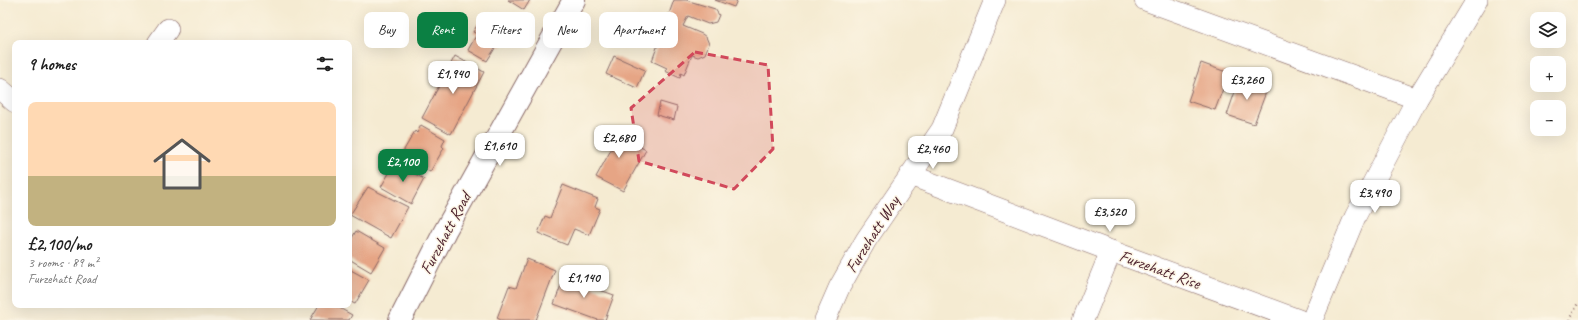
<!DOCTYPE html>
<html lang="en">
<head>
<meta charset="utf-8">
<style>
	:root { --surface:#fff; --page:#f6f6f6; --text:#222; --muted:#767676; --line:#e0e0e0; --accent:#0b8043 }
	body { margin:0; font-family:Caveat,sans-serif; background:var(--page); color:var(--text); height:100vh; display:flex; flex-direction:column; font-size:15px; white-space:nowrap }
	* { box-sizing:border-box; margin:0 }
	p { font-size:13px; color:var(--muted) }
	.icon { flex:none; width:22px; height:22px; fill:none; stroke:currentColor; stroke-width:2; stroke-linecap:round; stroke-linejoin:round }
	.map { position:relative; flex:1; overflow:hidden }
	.side { position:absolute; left:12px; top:40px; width:340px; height:268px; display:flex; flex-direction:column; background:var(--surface); border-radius:8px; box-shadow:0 4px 16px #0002 }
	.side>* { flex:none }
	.top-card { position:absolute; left:364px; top:12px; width:380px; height:36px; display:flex; gap:8px }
	.controls { position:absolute; left:1530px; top:12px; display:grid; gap:8px }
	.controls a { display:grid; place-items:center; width:36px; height:36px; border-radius:8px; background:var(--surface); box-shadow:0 4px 16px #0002; font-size:20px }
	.price { position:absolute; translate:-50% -34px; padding:0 9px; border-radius:8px; background:#fff; color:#222; font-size:13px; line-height:26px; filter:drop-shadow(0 1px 2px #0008) }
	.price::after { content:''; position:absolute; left:50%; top:24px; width:12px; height:9px; margin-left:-6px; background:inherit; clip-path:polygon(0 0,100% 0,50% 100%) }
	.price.current { background:var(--accent); color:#fff }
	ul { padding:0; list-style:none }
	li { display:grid; align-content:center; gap:8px; height:212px; padding:0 16px }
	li+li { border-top:1px solid var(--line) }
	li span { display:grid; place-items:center; height:124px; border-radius:8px; color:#555 }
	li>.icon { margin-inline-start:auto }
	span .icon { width:72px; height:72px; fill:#fffc; stroke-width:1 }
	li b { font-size:17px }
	h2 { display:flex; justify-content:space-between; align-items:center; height:48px; padding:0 16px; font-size:17px }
	.chip { padding:0 14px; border-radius:8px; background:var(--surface); box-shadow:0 4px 16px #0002; font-size:14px; line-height:36px }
	.chip.current { background:var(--accent); color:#fff }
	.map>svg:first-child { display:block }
	.building { fill:#e6a585 }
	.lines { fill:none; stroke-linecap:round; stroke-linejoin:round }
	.street-casing { stroke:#866665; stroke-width:22 }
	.secondary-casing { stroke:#866665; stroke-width:24 }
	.path { stroke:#866665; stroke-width:2.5; stroke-dasharray:1 3; stroke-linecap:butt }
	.street { stroke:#fff; stroke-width:21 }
	.secondary { stroke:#fff; stroke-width:22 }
	.marked { fill:#d1495b; fill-opacity:0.2; stroke:#d1495b; stroke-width:3; stroke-dasharray:8 5; stroke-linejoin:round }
	.labels { text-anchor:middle; stroke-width:3; stroke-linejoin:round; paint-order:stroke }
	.street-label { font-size:17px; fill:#4a1f2b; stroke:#fcf5e5 }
</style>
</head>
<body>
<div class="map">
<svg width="1578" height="320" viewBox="0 0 1578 320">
	<rect width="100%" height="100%" fill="#fcf5e5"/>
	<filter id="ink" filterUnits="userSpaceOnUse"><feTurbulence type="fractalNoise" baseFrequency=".025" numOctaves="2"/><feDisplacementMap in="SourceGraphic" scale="8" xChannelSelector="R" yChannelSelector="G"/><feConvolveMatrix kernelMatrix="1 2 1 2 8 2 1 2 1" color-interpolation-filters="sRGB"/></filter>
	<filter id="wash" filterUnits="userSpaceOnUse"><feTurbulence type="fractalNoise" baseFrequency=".012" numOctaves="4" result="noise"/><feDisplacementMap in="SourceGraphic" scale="16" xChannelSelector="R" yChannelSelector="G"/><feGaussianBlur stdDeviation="0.9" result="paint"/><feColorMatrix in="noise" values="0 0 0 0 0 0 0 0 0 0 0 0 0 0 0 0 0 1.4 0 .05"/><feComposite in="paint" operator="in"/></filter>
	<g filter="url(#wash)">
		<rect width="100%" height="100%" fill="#f5ebd2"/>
		<g id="blocks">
			<g class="building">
				<polygon points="508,0 530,0 524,10"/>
				<polygon points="674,0 686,0 715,9 719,15 716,22 708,24 688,16 683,26 702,34 706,37 709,44 705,54 698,57 692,55 684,75 681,73 680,78 665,71 667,68 652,61"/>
				<polygon points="715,0 737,0 734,7"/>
				<polygon points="483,16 509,33 500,47 497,45 487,61 468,50 477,34 473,32"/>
				<polygon points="455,56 484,72 451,134 422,118"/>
				<polygon points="614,56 645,70 637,88 606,74"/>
				<polygon points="1201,63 1229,73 1215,110 1188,101"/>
				<polygon points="1240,77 1268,87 1254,124 1227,115"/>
				<polygon points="660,102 677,107 674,120 657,115"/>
				<polygon points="421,125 445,139 442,146 444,148 430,172 401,155 415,131 417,133"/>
				<polygon points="603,127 646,150 623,191 596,177 612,148 596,139"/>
				<polygon points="395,163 424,179 411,204 381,187"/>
				<polygon points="563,185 598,199 595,207 600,209 589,235 574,229 567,245 538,233 545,216 550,218"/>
				<polygon points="368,187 408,207 391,238 350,215"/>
				<polygon points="356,231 385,248 371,272 349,259 349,243"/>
				<polygon points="527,259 555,270 536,320 501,320 497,318 509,286 516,288"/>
				<polygon points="349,269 369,280 355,304 349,301"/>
				<polygon points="564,277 614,295 605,320 598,320 554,304"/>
				<polygon points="319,305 334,305 352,315 349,320 310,320"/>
			</g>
		</g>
	</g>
	<g filter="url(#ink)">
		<use href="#blocks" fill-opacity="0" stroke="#866665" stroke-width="1"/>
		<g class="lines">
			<defs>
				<g id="street">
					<polyline points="1145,0 1417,99"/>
					<polyline points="158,43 168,29"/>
					<polyline points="0,89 15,102"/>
					<polyline points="910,175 1111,251 1299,320"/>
					<polyline points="825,320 839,288 866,240 942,129 995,0"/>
					<polyline points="1083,320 1111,251"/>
					<polyline points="1312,320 1355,217 1417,99 1477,0"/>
				</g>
				<polyline id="secondary" points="400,320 445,231 574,0"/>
			</defs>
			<use href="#street" class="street-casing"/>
			<use href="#secondary" class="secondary-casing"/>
			<polyline class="path" points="1570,320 1578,303"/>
			<use href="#street" class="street"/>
			<use href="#secondary" class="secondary"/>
		</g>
	</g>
	<path class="marked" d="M695 52 768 65 773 149 734 189 639 161 631 108Z"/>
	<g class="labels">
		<g class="street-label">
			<text transform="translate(445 233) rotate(-62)" y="6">Furzehatt Road</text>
			<text transform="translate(872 234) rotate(-58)" y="6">Furzehatt Way</text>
			<text transform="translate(1160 269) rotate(20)" y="6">Furzehatt Rise</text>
		</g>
	</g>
</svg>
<div class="controls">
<a><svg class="icon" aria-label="layers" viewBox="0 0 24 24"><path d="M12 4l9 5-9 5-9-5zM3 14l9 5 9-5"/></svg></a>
<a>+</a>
<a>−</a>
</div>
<b class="price" style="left:453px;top:95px">£1,940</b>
<b class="price" style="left:1247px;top:101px">£3,260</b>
<b class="price" style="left:619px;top:159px">£2,680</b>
<b class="price" style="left:500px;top:167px">£1,610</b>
<b class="price" style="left:933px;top:170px">£2,460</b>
<b class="price current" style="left:403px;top:183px">£2,100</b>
<b class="price" style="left:1375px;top:214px">£3,490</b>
<b class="price" style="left:1110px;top:233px">£3,520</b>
<b class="price" style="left:584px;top:299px">£1,140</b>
<div class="top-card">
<a class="chip">Buy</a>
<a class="chip current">Rent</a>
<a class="chip">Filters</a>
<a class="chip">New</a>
<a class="chip">Apartment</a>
</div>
<section class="side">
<h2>9 homes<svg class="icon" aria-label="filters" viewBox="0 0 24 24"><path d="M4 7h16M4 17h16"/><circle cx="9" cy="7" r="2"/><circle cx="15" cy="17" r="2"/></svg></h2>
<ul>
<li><span style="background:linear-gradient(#ffd9b3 60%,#c2b280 0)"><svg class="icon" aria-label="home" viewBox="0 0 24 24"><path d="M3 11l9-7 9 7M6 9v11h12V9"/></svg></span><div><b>£2,100/mo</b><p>3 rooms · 89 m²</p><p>Furzehatt Road</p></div></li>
</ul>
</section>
</div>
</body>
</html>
